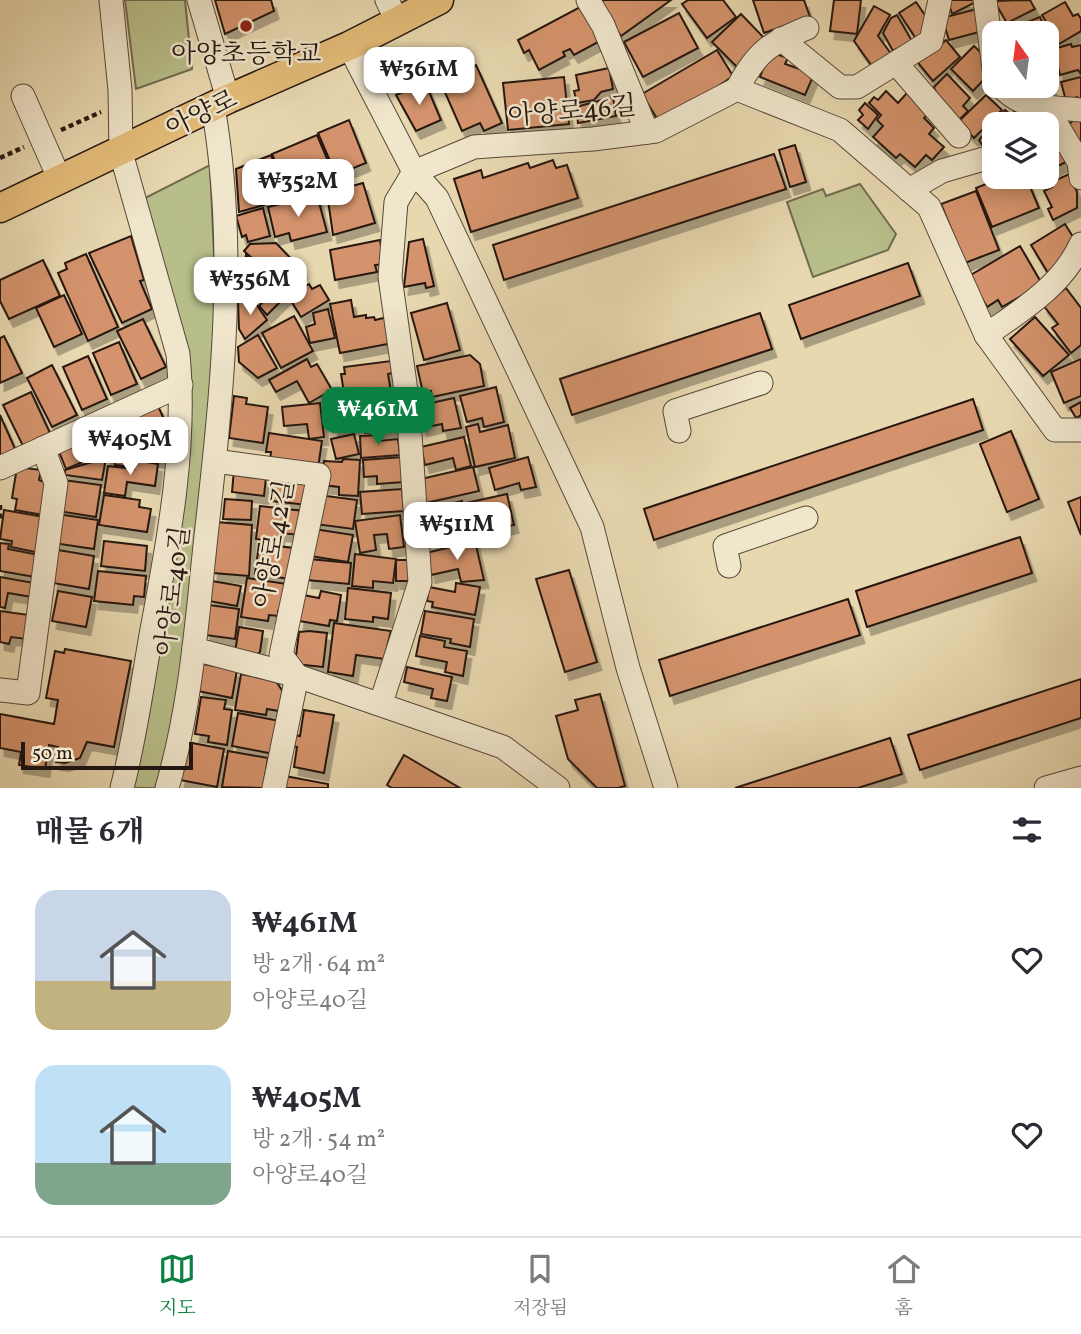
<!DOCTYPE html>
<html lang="ko">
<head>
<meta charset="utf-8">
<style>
	:root { --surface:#fff; --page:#f2f2f3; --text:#2b2b33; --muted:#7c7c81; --line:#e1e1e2; --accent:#0b8043 }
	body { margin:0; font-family:Vollkorn,"Noto Serif KR",serif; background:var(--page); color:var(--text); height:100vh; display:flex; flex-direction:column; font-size:26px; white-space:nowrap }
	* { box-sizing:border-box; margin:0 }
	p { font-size:23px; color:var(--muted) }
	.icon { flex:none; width:38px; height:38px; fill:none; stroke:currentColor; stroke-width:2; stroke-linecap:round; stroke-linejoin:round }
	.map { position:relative; height:788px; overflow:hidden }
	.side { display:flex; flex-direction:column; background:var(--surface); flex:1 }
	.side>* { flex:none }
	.needle { width:46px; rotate:346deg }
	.fabs { position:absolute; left:982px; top:21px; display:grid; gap:14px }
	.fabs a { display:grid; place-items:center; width:77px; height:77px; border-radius:14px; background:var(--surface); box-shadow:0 4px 18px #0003; font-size:35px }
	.scale { position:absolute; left:21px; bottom:18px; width:172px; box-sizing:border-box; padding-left:7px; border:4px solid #251711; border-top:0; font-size:19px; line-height:24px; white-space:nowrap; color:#251711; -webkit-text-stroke:5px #f0e6cc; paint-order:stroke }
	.price { position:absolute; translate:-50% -60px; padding:0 16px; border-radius:14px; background:#fff; color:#222; font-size:23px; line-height:46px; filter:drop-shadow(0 2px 4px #0008) }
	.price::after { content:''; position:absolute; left:50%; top:42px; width:21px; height:16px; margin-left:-10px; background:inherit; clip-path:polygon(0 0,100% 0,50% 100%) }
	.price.active { background:var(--accent); color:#fff }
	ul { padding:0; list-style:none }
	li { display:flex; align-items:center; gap:21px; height:175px; padding:0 35px }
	li span { display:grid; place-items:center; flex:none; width:196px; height:140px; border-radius:21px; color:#555 }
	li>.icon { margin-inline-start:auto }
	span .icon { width:84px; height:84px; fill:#fffc; stroke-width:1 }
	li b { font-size:30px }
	h2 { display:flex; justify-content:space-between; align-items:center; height:84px; padding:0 35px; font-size:30px }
	.menu { display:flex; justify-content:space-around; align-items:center; height:98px; border-top:2px solid var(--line); background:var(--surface); font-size:19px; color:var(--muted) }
	.menu a { display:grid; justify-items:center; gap:4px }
	.menu .active { color:var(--accent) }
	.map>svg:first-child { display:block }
	.green { fill:#b8be8a; stroke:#6e6a4e; stroke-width:2 }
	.building { fill:#d4936c; stroke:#251711; stroke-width:2; filter:url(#shadow) }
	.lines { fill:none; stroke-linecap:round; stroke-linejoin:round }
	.minor-casing { stroke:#564739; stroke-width:25 }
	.major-casing { stroke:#251711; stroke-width:31 }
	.path { stroke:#251711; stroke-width:4.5; stroke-dasharray:5 3.5; stroke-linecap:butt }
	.minor { stroke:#f0e6cc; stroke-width:23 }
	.major { stroke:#e4bc78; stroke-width:28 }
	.poi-dot { fill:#8f2418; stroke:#f0e6cc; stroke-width:2.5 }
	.labels { text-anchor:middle; stroke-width:5; stroke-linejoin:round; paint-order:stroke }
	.poi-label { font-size:26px; fill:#251711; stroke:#f0e6cc }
	.street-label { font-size:26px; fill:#251711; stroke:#f0e6cc }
</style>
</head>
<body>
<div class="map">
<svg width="1081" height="788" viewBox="0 0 1081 788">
	<defs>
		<filter id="shadow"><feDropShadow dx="4.5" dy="8" stdDeviation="0" flood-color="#0004"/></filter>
	</defs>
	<rect width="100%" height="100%" fill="#e8d8b0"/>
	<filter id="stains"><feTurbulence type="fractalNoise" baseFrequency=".00286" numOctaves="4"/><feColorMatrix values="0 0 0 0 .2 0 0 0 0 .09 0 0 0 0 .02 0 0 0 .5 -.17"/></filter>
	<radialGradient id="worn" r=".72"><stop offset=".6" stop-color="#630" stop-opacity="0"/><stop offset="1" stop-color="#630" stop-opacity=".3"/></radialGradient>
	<g class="green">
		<polygon points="125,0 185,0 192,69 136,89"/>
		<polygon points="210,165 219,364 199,568 160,788 127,788 187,389 145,198"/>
		<polygon points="860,184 896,234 888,250 813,277 787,202 823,189 826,196"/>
	</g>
	<g class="building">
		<polygon points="215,0 271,0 274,11 225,34"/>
		<polygon points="599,0 671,0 621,36 596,2"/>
		<polygon points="688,0 723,0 736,17 707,38 682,4"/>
		<polygon points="753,0 804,0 810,17 764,33"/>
		<polygon points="834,0 861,0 857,34 830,31"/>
		<polygon points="948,0 975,0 976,2 952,14"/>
		<polygon points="1030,0 1035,9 1007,23 994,1"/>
		<polygon points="916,2 931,24 917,40 899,13"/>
		<polygon points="1065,2 1073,16 1078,14 1081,19 1081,31 1059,44 1042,15"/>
		<polygon points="582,6 600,41 574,55 570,49 563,52 565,56 539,70 529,50 524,53 518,40"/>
		<polygon points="874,6 890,15 878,36 892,55 874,69 854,41"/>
		<polygon points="977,9 983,31 949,40 942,18"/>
		<polygon points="679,13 698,48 643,77 624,42"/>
		<polygon points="741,14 766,40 738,68 712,42"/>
		<polygon points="897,15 912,41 893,51 883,33 891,18"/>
		<polygon points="1040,17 1047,33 1046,37 1046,33 1000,33"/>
		<polygon points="946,40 960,57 933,81 914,58 931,53"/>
		<polygon points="1071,44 1072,47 1081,45 1081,74 1078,70 1060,75 1055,55 1058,54 1057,48"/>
		<polygon points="974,46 989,60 991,72 973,91 951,69"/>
		<polygon points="717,50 733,76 698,100 661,118 656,117 642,94"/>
		<polygon points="776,54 788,58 785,64 814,74 805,95 760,77 768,56"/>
		<polygon points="476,65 502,123 484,131 480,123 462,131 440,81"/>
		<polygon points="609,68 613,89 601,92 594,100 577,103 574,91 579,90 576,75"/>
		<polygon points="947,74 970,98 963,106 968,111 956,123 941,107 934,87"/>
		<polygon points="564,77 569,124 508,130 503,83"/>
		<polygon points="1081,77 1081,100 1077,97 1066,101 1061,82"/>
		<polygon points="1046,79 1052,87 1035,98 1029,88 1024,92 1020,86 1046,86"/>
		<polygon points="425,82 441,120 416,131 396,95"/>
		<polygon points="886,91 898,103 907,93 929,113 924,118 934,128 929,134 944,147 932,160 926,155 915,167 900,154 896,158 873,137 883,126 877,120 881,115 869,103 874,97 878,100"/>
		<polygon points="986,95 1002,110 974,138 958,122"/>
		<polygon points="613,97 616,116 578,123 576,107"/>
		<polygon points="865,103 878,115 868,129 858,120 863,115 859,110"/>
		<polygon points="1017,109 1025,117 1018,124 994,124 994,149 986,151 979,140 1005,110 1011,115"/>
		<polygon points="1046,114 1070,160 1046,172 1046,124 1031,124"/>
		<polygon points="1076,117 1081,122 1081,147 1064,130"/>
		<polygon points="349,120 366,163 336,175 318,133"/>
		<polygon points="317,135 331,168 286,187 272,154"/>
		<polygon points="795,145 806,182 790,187 779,150"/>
		<polygon points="774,154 786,189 504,280 493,245"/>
		<polygon points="271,155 281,180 260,187 264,205 239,212 236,169"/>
		<polygon points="553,160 556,168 567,165 578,198 471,232 454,179 481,170 483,178 528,163 530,168"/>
		<polygon points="1069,174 1077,192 1077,208 1053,220 1048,209 1052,207 1044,191 1052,187 1050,183"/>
		<polygon points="1003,177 1026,177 1039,208 992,227 976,188"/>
		<polygon points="363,183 375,223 333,235 327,193"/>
		<polygon points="976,191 999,250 965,263 941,204"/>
		<polygon points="317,195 327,232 291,241 289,233 275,237 268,207"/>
		<polygon points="263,208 270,236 248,242 246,235 242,237 236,216"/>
		<polygon points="1065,224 1075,240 1066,262 1048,273 1031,245"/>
		<polygon points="131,236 144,280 140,281 152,309 122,323 89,253"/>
		<polygon points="423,239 434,286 426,288 425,283 404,287 409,242"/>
		<polygon points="380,240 384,264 375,265 377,272 335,280 330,250"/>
		<polygon points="276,243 302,270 289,285 277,274 273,277 244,251 250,244"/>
		<polygon points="1020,246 1042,284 1002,307 998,300 987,307 969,276"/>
		<polygon points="86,254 118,327 88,341 58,273 67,269 65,263"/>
		<polygon points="246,255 286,296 267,315 259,306 264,301 242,280"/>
		<polygon points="43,260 60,296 9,319 0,301 0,280"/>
		<polygon points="908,263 920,296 801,339 789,305"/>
		<polygon points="309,284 312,289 320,285 329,300 301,317 288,296"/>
		<polygon points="1066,288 1081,308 1081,345 1071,353 1052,328 1058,324 1043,305"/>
		<polygon points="64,295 82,334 54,347 36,308"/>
		<polygon points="250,295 267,320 245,339 239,329 238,302"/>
		<polygon points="351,300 354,317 366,315 366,318 374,317 375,320 388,317 393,343 340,353 330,304"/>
		<polygon points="447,303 460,350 424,360 411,313"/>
		<polygon points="328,309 335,338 310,343 306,327 315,324 313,313"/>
		<polygon points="760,313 772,349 572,415 560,379"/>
		<polygon points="294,316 313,351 281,368 262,333"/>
		<polygon points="1035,317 1069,355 1043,376 1010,339"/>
		<polygon points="143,319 166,367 141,379 117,331"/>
		<polygon points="258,335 277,368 258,378 239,362 238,347"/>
		<polygon points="4,336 22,373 0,383 0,338"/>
		<polygon points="119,342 137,384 111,395 93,353"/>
		<polygon points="470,355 480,364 484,386 432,397 431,391 423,393 417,366"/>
		<polygon points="88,356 107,399 82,410 63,367"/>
		<polygon points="307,359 311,367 317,364 332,390 309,403 297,381 276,392 269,380"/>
		<polygon points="1081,359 1081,396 1064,403 1051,372"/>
		<polygon points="391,361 393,373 388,374 391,392 345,399 341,374 345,374 344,367"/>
		<polygon points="52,365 77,415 52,427 27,378"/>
		<polygon points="496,387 504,422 484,427 482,418 467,422 460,396"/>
		<polygon points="31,392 50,433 23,446 3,405"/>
		<polygon points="234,396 247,398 246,404 268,407 263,443 229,438"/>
		<polygon points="454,398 461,428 443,431 442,424 422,428 417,406"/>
		<polygon points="397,399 401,429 365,433 362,403"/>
		<polygon points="973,399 983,430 654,540 644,509"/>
		<polygon points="357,400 360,424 334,431 333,419 328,420 326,404"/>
		<polygon points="1081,402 1081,415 1076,418 1070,408"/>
		<polygon points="320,403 324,437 309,439 307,424 284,426 282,407"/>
		<polygon points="158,406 164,419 162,442 138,440 136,416"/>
		<polygon points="0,415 16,451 0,457"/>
		<polygon points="124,422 128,431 115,436 113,459 108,461 98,431"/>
		<polygon points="478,424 480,432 508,425 515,458 475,467 466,427"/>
		<polygon points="1011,431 1039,499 1007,512 980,444"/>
		<polygon points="269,433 322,441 318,468 270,461 271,452 266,452"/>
		<polygon points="354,434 359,454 336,459 331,439"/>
		<polygon points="94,435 102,454 66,469 58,449"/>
		<polygon points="379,435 379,441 398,439 400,455 361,458 360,436"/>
		<polygon points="464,437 471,466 456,470 453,458 425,465 421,447"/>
		<polygon points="118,438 163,443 162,460 134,458 133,467 115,465"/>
		<polygon points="403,457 404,482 377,484 377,476 364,477 363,460"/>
		<polygon points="528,457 536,487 521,490 519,483 495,490 489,468"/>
		<polygon points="106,458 102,480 65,475 65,470"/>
		<polygon points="343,459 360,460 358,496 339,495 339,487 322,485 324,461 342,462"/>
		<polygon points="135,460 158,464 155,486 127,482 125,496 104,493 108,466 134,469"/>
		<polygon points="17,467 41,470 39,480 48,484 43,515 15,510 17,499 12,498"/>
		<polygon points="473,467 479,491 426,503 421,479"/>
		<polygon points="234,470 266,477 264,496 232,492"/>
		<polygon points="275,476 310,480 307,505 272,501"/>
		<polygon points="63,480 101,485 96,517 58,511"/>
		<polygon points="402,489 404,511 362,514 360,492"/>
		<polygon points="507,494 514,525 494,529 491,521 471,525 466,503"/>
		<polygon points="104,495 140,500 139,507 151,509 147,532 99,525"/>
		<polygon points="319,495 357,500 353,529 315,524"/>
		<polygon points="1081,497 1081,535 1068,502"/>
		<polygon points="225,499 252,501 251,520 223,519"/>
		<polygon points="462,501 469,529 433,537 426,510"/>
		<polygon points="260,506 304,511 301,535 280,533 279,542 256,539"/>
		<polygon points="4,510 44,517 40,553 11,547 12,541 0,539"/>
		<polygon points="57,514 98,520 94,549 53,543"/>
		<polygon points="400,515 404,547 389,549 387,534 374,535 376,550 360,553 355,521"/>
		<polygon points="216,522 252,525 249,576 213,573"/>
		<polygon points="314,529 353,535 348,562 310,556"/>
		<polygon points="1020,537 1032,573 867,627 856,591"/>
		<polygon points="104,541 147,546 145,571 101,566"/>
		<polygon points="475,541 484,580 461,582 458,569 431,575 426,553"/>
		<polygon points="0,543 9,544 8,549 39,555 35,577 0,571"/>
		<polygon points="259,544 294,548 290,579 255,574"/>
		<polygon points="58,550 94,556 89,589 53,583"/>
		<polygon points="355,554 396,559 393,583 373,581 373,588 352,586"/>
		<polygon points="309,559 351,563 349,584 307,580"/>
		<rect x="396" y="560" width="14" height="21"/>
		<polygon points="569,570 597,662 565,672 536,579"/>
		<polygon points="98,571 146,576 144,597 134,596 133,605 94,601"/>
		<polygon points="0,577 34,583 32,597 8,593 5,608 0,607"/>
		<polygon points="247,578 287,584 283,611 278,611 278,616 269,615 268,621 241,617"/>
		<polygon points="212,581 241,586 237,606 209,601"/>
		<polygon points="456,583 480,587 475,615 432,607 433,602 427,601 429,587 455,592"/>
		<polygon points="348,588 391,593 388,619 373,617 373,622 345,619"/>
		<polygon points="58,591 92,597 86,627 52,621"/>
		<polygon points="321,591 341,595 337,621 330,620 329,626 299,621 303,595 319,598"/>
		<polygon points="848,599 860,635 670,696 659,660"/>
		<polygon points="209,605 239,609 235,639 205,635"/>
		<polygon points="0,611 29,615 27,639 11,637 9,644 0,642"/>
		<polygon points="425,611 474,619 470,647 450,643 451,639 421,634"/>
		<polygon points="334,623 391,631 384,659 356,655 353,676 328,672"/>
		<polygon points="239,627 263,631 260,652 256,655 235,652"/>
		<polygon points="309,631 327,633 323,667 295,664 299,632"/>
		<polygon points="420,636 445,641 444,647 467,651 463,676 445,672 447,662 416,656"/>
		<polygon points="65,649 131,661 114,747 87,742 80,758 65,763 56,762 58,747 49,745 45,769 19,765 21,752 0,748 0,714 54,724 58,700 46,698 55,651 64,653"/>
		<polygon points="203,664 237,670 232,698 198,691"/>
		<polygon points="407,667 452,677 447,701 431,698 433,689 404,682"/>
		<polygon points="241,674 276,681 283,692 279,711 267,709 266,715 235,710"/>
		<polygon points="1081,679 1081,718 920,770 908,735"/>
		<polygon points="600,694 625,786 618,788 597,788 568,759 556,716 578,710 575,700"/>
		<polygon points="201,697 226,700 224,709 232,710 227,745 208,742 209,736 195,734"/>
		<polygon points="304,710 334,715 324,773 294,767 297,747 292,746 293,735 300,736"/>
		<polygon points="238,713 280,721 274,754 232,746"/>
		<polygon points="890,738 902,774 858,788 735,788"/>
		<polygon points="187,742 224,749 217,787 180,780"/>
		<polygon points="228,751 268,758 263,788 222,787"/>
		<polygon points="404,755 460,788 392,788 387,785"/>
		<polygon points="285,776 328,784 328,788 283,788"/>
	</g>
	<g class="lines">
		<defs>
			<g id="minor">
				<path d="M111 0 120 90 121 153 178 354C187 447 168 544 151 635 142 686 135 738 122 788"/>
				<polyline points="199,0 228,99"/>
				<polyline points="387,0 397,21"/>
				<polyline points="588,0 603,25 647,132"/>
				<polyline points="985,0 994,69"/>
				<polyline points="781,39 840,87 857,87 931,41 940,0"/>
				<polyline points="349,46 414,172 437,198 592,527 628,668 666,788"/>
				<polyline points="896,63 959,136"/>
				<path d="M1001 86C1021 110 1051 107 1081 110"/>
				<path d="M737 89C757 51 769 44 807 28"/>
				<polyline points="23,96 60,180"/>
				<polyline points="1046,107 1079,162 1081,178"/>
				<polyline points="414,172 474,147 593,139 656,131 737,89 840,130 929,207 986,335 1055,430 1081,430"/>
				<polyline points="909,190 942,171 994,156"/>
				<path d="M986 335C1022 310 1062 286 1081 244"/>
				<polyline points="679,431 675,411 761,383"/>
				<polyline points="215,461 319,475 281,655 297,676 274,788"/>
				<polyline points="0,468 181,385"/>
				<polyline points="729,566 725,546 806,518"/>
				<polyline points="194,649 297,676 503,747 558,788"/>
				<polyline points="0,690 28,693 56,483 43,448"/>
				<polyline points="381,703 420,582 408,405 390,277 396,202 414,172"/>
				<path d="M167 788C191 706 197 620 206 536 222 394 238 248 213 107"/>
				<polyline points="1046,788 1081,778"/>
			</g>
			<polyline id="major" points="0,208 228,99 349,46 439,0"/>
		</defs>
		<use href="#minor" class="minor-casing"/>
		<use href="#major" class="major-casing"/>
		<g class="path">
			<polyline points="61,130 101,112"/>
			<polyline points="0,158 24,147"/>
			<polyline points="0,505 0,519"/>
		</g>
		<use href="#minor" class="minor"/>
		<use href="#major" class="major"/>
	</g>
	<circle class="poi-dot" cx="246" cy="26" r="7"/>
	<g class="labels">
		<g class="poi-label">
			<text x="246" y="62">아양초등학교</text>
		</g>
		<g class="street-label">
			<text transform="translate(572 110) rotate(-5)" y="9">아양로46길</text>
			<text transform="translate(201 113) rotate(-26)" y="9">아양로</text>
			<text transform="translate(273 544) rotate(-80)" y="9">아양로42길</text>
			<text transform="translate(172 591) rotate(-83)" y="9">아양로40길</text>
		</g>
	</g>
	<rect width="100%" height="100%" filter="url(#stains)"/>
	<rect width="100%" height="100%" fill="url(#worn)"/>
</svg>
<div class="fabs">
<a><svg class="needle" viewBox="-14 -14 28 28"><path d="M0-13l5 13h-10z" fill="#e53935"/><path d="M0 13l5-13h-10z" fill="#7c7c81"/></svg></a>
<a><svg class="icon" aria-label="layers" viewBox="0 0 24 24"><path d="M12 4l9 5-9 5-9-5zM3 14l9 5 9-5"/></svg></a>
</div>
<div class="scale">50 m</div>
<b class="price" style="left:419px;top:107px">₩361M</b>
<b class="price" style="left:298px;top:219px">₩352M</b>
<b class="price" style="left:250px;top:317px">₩356M</b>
<b class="price active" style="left:378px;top:447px">₩461M</b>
<b class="price" style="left:130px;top:477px">₩405M</b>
<b class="price" style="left:457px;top:562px">₩511M</b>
</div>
<section class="side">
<h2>매물 6개<svg class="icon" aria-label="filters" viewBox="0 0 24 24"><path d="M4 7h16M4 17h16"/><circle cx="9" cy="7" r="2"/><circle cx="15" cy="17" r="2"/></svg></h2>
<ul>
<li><span style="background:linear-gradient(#c9d6e8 65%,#c2b280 0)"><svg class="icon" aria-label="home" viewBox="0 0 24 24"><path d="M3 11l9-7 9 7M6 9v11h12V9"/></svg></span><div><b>₩461M</b><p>방 2개 · 64 m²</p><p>아양로40길</p></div><svg class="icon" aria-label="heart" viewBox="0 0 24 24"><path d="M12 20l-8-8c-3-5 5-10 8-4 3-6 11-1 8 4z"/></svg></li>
<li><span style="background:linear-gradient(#bfe0f5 70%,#7fa58c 0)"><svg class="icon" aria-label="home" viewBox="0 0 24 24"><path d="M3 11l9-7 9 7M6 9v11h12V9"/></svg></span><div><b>₩405M</b><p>방 2개 · 54 m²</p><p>아양로40길</p></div><svg class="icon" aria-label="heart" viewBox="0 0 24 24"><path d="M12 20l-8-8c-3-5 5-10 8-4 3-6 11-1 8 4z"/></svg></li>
</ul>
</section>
<nav class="menu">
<a class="active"><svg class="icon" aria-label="map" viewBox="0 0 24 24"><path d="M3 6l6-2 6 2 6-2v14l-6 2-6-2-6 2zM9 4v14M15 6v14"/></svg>지도</a>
<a><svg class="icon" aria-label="saved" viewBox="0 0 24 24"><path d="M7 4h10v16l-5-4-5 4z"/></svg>저장됨</a>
<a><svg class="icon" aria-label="home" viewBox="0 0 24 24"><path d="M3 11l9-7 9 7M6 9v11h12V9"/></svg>홈</a>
</nav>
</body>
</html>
